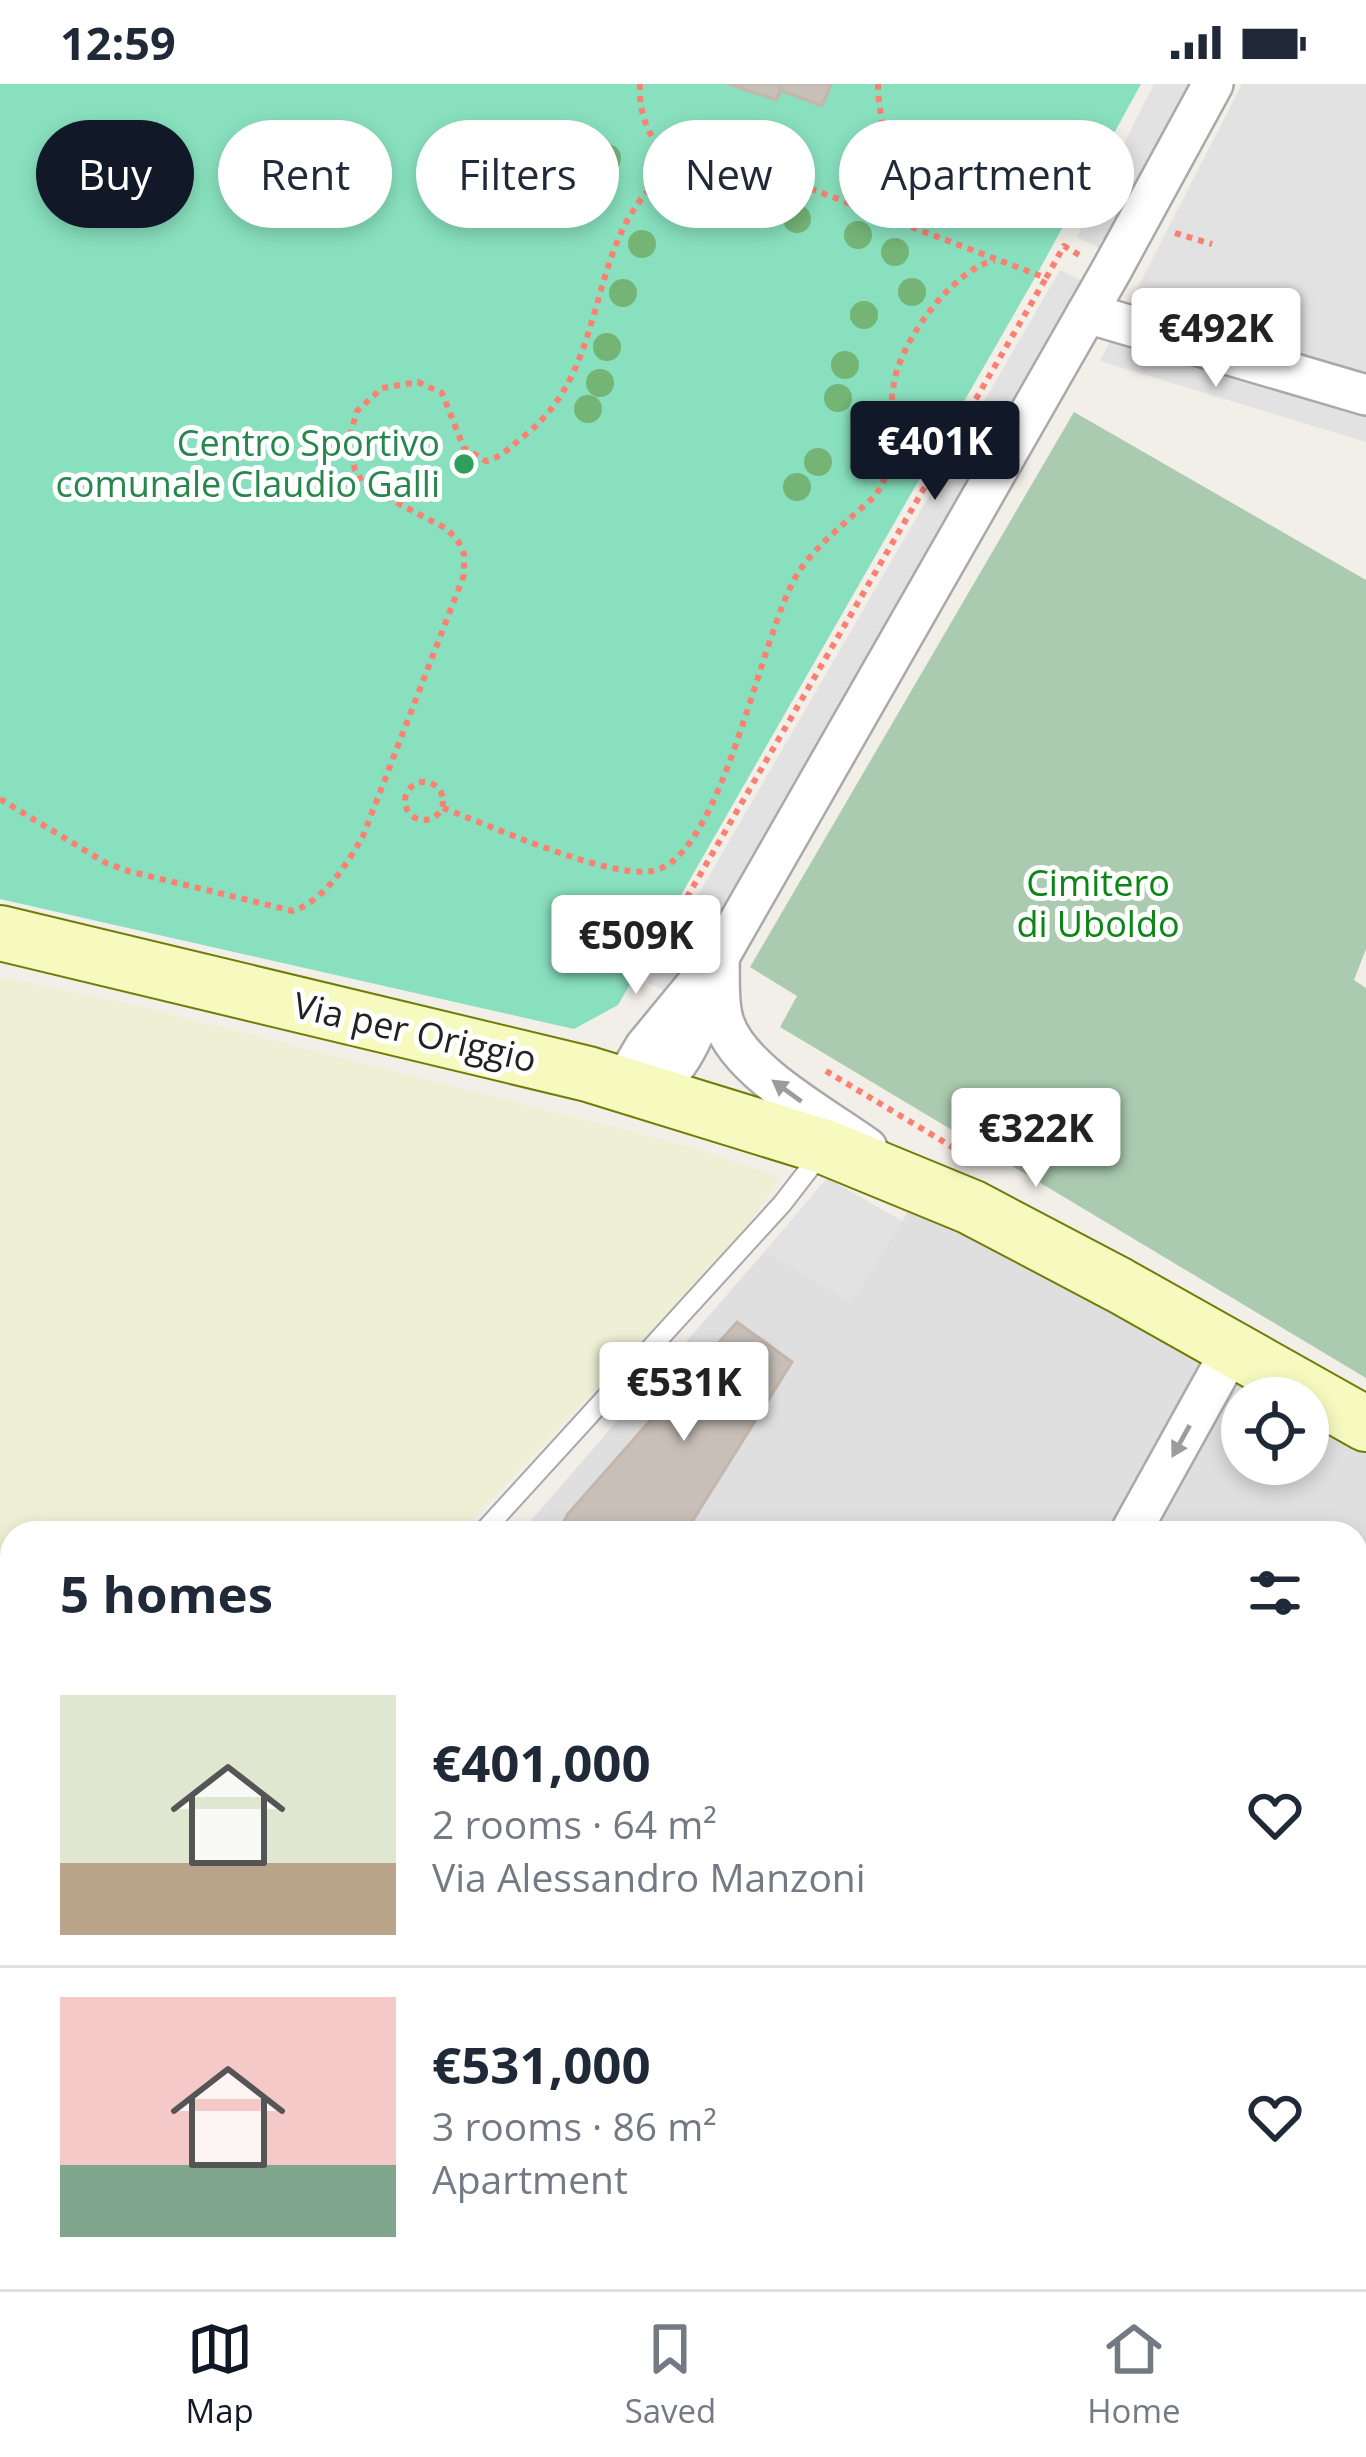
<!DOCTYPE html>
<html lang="en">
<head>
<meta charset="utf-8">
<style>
	:root { --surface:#fff; --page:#f2f2f3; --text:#1f2937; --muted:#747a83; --line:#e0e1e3; --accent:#111827 }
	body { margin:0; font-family:"Open Sans",sans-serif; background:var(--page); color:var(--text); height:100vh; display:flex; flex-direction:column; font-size:45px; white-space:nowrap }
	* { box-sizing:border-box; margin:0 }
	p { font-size:39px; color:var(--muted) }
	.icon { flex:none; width:66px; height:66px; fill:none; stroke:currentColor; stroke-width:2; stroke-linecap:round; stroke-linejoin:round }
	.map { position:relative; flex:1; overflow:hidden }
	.side { position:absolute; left:0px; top:1437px; width:1368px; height:768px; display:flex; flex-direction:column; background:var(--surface); border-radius:36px 36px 0 0; box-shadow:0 6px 18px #0003 }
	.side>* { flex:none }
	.hud { position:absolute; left:36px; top:36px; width:1296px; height:108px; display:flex; gap:24px }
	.fabs { position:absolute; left:1221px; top:1293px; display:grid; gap:24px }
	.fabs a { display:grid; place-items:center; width:108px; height:108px; border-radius:50%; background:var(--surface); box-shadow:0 6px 18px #0003; font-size:60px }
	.price { position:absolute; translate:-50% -102px; padding:0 27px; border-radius:12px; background:#fff; color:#222; font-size:39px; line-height:78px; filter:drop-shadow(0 3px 6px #0008) }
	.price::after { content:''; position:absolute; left:50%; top:72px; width:36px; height:27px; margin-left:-18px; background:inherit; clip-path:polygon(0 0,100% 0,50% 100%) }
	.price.current { background:var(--accent); color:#fff }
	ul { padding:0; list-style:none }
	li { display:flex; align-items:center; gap:36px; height:300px; padding:0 60px }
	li+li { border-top:3px solid var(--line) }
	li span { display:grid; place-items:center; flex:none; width:336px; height:240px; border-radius:0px; color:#555 }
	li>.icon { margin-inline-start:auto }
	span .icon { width:144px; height:144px; fill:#fffc; stroke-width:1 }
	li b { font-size:51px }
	h2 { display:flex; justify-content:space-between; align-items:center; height:144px; padding:0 60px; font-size:51px }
	.pill { padding:0 42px; border-radius:54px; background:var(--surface); box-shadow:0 6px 18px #0003; font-size:42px; line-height:108px }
	.pill.current { background:var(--accent); color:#fff }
	.status { display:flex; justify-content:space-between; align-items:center; height:84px; padding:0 60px; background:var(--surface); direction:ltr }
	.status svg { height:33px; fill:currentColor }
	.dock { display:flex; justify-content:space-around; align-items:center; height:168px; border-top:3px solid var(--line); background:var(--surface); font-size:33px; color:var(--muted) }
	.dock a { display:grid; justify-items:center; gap:6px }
	.dock .current { color:var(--accent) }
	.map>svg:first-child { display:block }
	.residential { fill:#e0dfdf }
	.farmland { fill:#eef0d5 }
	.cemetery { fill:#aacbaf }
	.pitch { fill:#88e0be }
	.parking { fill:#e2e2e2 }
	.building { fill:#c7bfb8; stroke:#c4b6ab; stroke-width:3 }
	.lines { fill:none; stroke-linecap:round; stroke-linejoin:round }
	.lane-casing { stroke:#a9a9a9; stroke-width:22 }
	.street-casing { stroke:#a9a9a9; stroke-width:44 }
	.secondary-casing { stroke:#707d05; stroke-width:58 }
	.path { stroke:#fa8072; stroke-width:6; stroke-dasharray:6 6; stroke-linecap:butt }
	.lane { stroke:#fff; stroke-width:18 }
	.street { stroke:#fff; stroke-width:39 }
	.secondary { stroke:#f7fabf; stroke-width:54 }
	.tree { fill:#74b475 }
	.oneway { fill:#9c9c9c }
	.leisure-dot { fill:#2e9e5b; stroke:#fff; stroke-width:4.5 }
	.labels { text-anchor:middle; stroke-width:10; stroke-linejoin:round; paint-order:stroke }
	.leisure-label { font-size:36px; fill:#27864d; stroke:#fff; text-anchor:end }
	.park-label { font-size:36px; fill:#0c8416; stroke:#fff }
	.street-label { font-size:36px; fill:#222; stroke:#fff }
</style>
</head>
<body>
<div class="status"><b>12:59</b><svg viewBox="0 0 49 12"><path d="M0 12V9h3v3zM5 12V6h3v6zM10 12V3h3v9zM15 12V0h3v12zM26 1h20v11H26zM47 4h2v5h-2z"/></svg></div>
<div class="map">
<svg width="1366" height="2205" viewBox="0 0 1366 2205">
	<rect width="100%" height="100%" fill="#f2efe9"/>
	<polygon class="residential" points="919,1111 1296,1314 1242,1314 1242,1380 1308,1380 1308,1321 1366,1352 1366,2205 504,2205 512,2193 1356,2193 1356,1449 520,1449 765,1167 850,1218"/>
	<g class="farmland">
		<polygon points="0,893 139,922 687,1062 781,1093 745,1146 460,1449 12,1449 12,1575 0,1573"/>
		<polygon points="12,1609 12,1847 0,1857 0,1620"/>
		<polygon points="100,2193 512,2193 504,2205 111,2205"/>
	</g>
	<polygon class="cemetery" points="1074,328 1366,496 1366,865 1354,896 1366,904 1366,1294 780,943 797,912 750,883"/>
	<polygon class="pitch" points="0,0 1141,0 1037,190 618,921 574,945 0,815"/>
	<g class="parking">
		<polygon points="1154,0 1189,0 1105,167 1077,153"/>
		<polygon points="1242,0 1366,0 1366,358 1100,277"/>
		<polygon points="1060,186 1086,199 672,910 647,899"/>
		<polygon points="827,1094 902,1137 850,1219 765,1167"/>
	</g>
	<g class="building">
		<polygon points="728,0 782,0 777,16"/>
		<polygon points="782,0 831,0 822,22 780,6"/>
		<polygon points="737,1238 792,1278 685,1449 557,1449 568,1430"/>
	</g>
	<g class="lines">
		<defs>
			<g id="lane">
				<polyline points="482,1449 782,1120 823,1067"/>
				<polyline points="0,1875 12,1864"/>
				<polyline points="1363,1961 1366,1956"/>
				<polyline points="1012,2205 1025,2193"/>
			</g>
			<g id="street">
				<polyline points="1087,229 1366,311"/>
				<path d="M719 873C720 894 717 919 724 939 740 988 826 1034 867 1064"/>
				<polyline points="623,1000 645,963 719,873 1111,187 1213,0"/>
				<path d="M648 1008C686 982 700 937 712 895"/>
				<polyline points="1130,1449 1232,1265"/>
				<polyline points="1308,2193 1324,2205"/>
			</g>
			<polyline id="secondary" points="0,849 588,990 825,1063 971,1123 1119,1201 1366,1340"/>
		</defs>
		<use href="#lane" class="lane-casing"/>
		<use href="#street" class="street-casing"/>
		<use href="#secondary" class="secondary-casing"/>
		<g class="path">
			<path d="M640 0C638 34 653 66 682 82"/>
			<path d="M878 0C878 47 902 108 926 149"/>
			<polyline points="1175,149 1212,160"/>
			<circle cx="424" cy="717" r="19"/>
			<path d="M0 715 106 779 128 787 293 827C325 816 347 780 363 752L464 491V470L458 457 447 445 365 402 355 386 348 358 357 327 382 304 418 298 442 309 464 364 486 377C502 373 511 362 524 352 615 281 581 151 671 86L713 87 738 80 756 84 1046 194 1064 162 1081 172"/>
			<path d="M443 724C489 741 608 795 652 787 723 775 760 549 798 489 817 460 850 435 876 411L884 396C892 362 888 327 895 294 904 253 954 185 995 176"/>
			<polyline points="688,856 668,846 1046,194"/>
			<polyline points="826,987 959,1067"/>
			<polyline points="501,2193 511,2205"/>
		</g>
		<use href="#lane" class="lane"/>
		<use href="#street" class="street"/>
		<use href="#secondary" class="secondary"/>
	</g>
	<g class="tree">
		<circle cx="607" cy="74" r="14"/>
		<circle cx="749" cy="120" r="14"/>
		<circle cx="797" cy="135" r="14"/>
		<circle cx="858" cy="151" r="14"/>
		<circle cx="642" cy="160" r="14"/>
		<circle cx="895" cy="168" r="14"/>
		<circle cx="912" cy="208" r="14"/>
		<circle cx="623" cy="209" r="14"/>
		<circle cx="864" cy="231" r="14"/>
		<circle cx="607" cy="263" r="14"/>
		<circle cx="845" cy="281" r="14"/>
		<circle cx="600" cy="299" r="14"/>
		<circle cx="838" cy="314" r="14"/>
		<circle cx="588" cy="325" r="14"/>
		<circle cx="818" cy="378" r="14"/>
		<circle cx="797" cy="403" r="14"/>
	</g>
	<defs><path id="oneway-solid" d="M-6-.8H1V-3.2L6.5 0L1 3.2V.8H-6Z" transform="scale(3)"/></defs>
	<g class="oneway">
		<use href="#oneway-solid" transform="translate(787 1007) rotate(-144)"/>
		<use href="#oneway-solid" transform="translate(1181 1357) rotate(119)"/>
	</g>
	<circle class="leisure-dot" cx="464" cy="380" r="12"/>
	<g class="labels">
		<g class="leisure-label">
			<text x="440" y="372">Centro Sportivo<tspan x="440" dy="41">comunale Claudio Galli</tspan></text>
		</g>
		<g class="park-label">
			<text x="1098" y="812">Cimitero<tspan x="1098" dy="41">di Uboldo</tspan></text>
		</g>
		<g class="street-label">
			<text transform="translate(415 948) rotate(13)" y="13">Via per Origgio</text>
		</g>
	</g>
</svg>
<div class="fabs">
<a><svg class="icon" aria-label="locate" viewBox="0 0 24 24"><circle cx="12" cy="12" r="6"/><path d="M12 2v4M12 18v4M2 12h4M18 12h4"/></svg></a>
</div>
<b class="price" style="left:1216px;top:306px">€492K</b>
<b class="price current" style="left:935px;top:419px">€401K</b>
<b class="price" style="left:636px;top:913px">€509K</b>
<b class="price" style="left:1036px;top:1106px">€322K</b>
<b class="price" style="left:684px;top:1360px">€531K</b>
<div class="hud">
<a class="pill current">Buy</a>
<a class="pill">Rent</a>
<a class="pill">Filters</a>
<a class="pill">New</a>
<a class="pill">Apartment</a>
</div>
<section class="side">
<h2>5 homes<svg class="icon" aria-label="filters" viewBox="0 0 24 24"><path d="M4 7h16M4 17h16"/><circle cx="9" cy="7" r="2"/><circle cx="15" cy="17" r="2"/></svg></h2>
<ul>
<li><span style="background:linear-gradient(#dfe7d0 70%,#b9a48a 0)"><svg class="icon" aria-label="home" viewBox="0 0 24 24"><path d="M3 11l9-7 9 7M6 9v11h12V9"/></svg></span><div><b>€401,000</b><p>2 rooms · 64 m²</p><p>Via Alessandro Manzoni</p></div><svg class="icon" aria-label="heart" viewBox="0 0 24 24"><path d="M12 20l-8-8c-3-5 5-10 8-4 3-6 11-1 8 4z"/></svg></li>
<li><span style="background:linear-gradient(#f6c9c9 70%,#7fa58c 0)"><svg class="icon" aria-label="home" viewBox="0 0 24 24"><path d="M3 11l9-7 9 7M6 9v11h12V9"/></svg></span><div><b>€531,000</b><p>3 rooms · 86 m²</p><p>Apartment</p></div><svg class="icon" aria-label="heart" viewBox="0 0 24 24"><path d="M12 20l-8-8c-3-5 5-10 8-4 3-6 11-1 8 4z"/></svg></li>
</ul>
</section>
</div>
<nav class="dock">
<a class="current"><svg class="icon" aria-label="map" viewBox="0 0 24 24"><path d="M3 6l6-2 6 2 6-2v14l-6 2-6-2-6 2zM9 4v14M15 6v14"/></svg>Map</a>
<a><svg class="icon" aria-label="saved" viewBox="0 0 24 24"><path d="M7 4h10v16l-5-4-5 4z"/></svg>Saved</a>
<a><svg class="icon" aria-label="home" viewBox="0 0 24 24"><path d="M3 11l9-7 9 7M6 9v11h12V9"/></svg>Home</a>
</nav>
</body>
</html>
